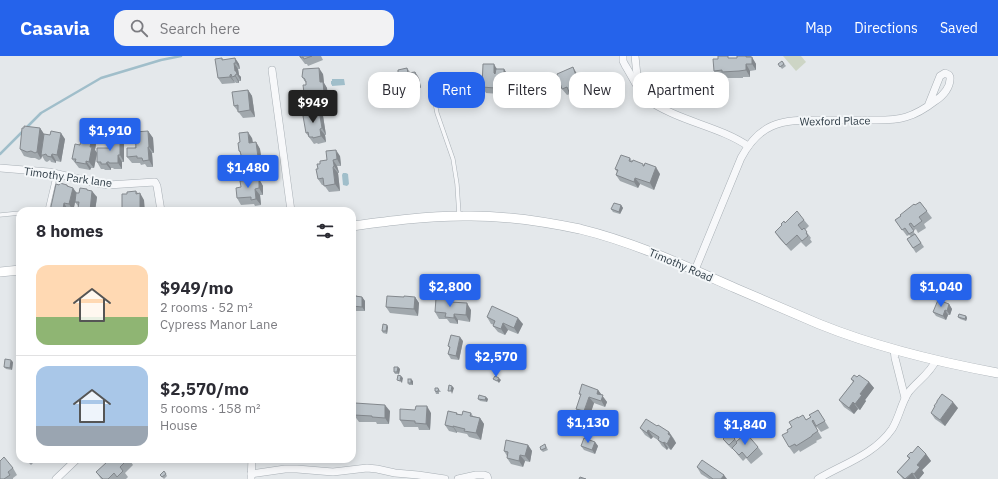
<!DOCTYPE html>
<html lang="en">
<head>
<meta charset="utf-8">
<style>
	:root { --surface:#fff; --page:#f2f2f3; --text:#2b2b33; --muted:#7c7c81; --line:#e1e1e2; --accent:#2563eb }
	body { margin:0; font-family:"IBM Plex Sans",sans-serif; background:var(--page); color:var(--text); height:100vh; display:flex; flex-direction:column; font-size:15px; white-space:nowrap }
	* { box-sizing:border-box; margin:0 }
	p { font-size:13px; color:var(--muted) }
	.icon { flex:none; width:22px; height:22px; fill:none; stroke:currentColor; stroke-width:2; stroke-linecap:round; stroke-linejoin:round }
	.map { position:relative; flex:1; overflow:hidden }
	.side { position:absolute; left:16px; top:151px; width:340px; height:256px; display:flex; flex-direction:column; background:var(--surface); border-radius:12px; box-shadow:0 2px 10px #0003 }
	.side>* { flex:none }
	.banner { position:absolute; left:368px; top:16px; width:380px; height:36px; display:flex; gap:8px }
	.price { position:absolute; translate:-50% -34px; padding:0 9px; border-radius:4px; background:var(--accent); color:#fff; font-size:13px; line-height:26px; filter:drop-shadow(0 1px 2px #0008) }
	.price::after { content:''; position:absolute; left:50%; top:24px; width:12px; height:9px; margin-left:-6px; background:inherit; clip-path:polygon(0 0,100% 0,50% 100%) }
	.price.selected { background:#222; color:#fff }
	ul { padding:0; list-style:none }
	li { display:flex; align-items:center; gap:12px; height:100px; padding:0 20px }
	li+li { border-top:1px solid var(--line) }
	li span { display:grid; place-items:center; flex:none; width:112px; height:80px; border-radius:12px; color:#555 }
	li>.icon { margin-inline-start:auto }
	span .icon { width:48px; height:48px; fill:#fffc; stroke-width:1 }
	li b { font-size:17px }
	h2 { display:flex; justify-content:space-between; align-items:center; height:48px; padding:0 20px; font-size:17px }
	.tag { padding:0 14px; border-radius:12px; background:var(--surface); box-shadow:0 2px 10px #0003; font-size:14px; line-height:36px }
	.tag.selected { background:var(--accent); color:#fff }
	header { display:flex; align-items:center; gap:24px; box-sizing:border-box; height:56px; padding:0 20px; background:var(--accent); color:#fff }
	header strong { font-size:19px }
	nav { display:flex; gap:22px; margin-inline-start:auto; font-size:14px }
	.search { width:280px; height:36px; background:var(--page); display:flex; align-items:center; gap:10px; box-sizing:border-box; padding:0 14px; border-radius:12px; color:var(--muted); font-size:15px }
	.map>svg:first-child { display:block }
	.green { fill:#cdd5c5 }
	.water { fill:#a0beca }
	.lines { fill:none; stroke-linecap:round; stroke-linejoin:round }
	.stream { stroke:#a0beca; stroke-width:2.5 }
	.service-casing { stroke:#a9b0b6; stroke-width:4.5 }
	.minor-casing { stroke:#a9b0b6; stroke-width:8 }
	.secondary-casing { stroke:#a9b0b6; stroke-width:10 }
	.service { stroke:#f7f8fa; stroke-width:3.5 }
	.minor { stroke:#f7f8fa; stroke-width:7 }
	.secondary { stroke:#fff; stroke-width:9 }
	.wall { fill:#a1a8ad; fill-rule:evenodd }
	.shaded-wall { fill:#83888d }
	.building { fill:#bbc3c9; stroke:#83888d }
	.labels { text-anchor:middle; stroke-width:4; stroke-linejoin:round; paint-order:stroke }
	.street-label { font-size:11px; fill:#2c3a44; stroke:#f4f7f9 }
</style>
</head>
<body>
<header>
<strong>Casavia</strong>
<div class="search"><svg class="icon" aria-label="search" viewBox="0 0 24 24"><circle cx="10" cy="10" r="6"/><path d="M15 15l6 6"/></svg>Search here</div>
<nav><a>Map</a><a>Directions</a><a>Saved</a></nav>
</header>
<div class="map">
<svg width="998" height="423" viewBox="0 0 998 423">
	<rect width="100%" height="100%" fill="#e4e8eb"/>
	<polygon class="green" points="783,0 801,0 806,6 796,15"/>
	<g class="water">
		<polygon points="332,23 344,23 345,29 332,30 332,28 331,29 331,25 332,25"/>
		<polygon points="343,117 346,117 348,118 349,128 347,130 343,129 342,119"/>
	</g>
	<g class="lines">
		<polyline class="stream" points="0,98 41,57 101,22 161,4 181,0"/>
		<defs>
			<g id="service">
				<polyline points="432,31 437,57 453,103 457,128 459,159"/>
				<polyline points="47,155 56,117"/>
				<polyline points="0,159 20,157"/>
			</g>
			<g id="minor">
				<path d="M623 0V5L625 9C632 20 638 35 647 43 655 50 665 54 674 58 699 69 726 75 748 90"/>
				<polyline points="635,0 638,29"/>
				<polyline points="272,14 291,155"/>
				<polyline points="0,112 49,116 92,126 108,129 155,126 157,130 161,155"/>
				<path d="M695 214 741 102C748 89 758 76 772 70 786 64 802 64 817 64 834 64 850 64 866 64 879 64 893 65 906 61 916 58 926 52 935 45 943 40 951 31 950 21L949 19 945 17 940 20 928 50"/>
				<polyline points="894,293 895,302 905,342"/>
				<polyline points="251,418 285,413 297,413 333,416 367,412 377,413 395,417 418,419 445,423"/>
				<polyline points="56,423 77,403"/>
				<polyline points="251,423 252,403"/>
				<polyline points="458,423 476,419 484,419 487,420 488,423"/>
				<path d="M818 423C843 408 874 399 892 373 899 362 901 348 908 337 917 325 930 318 936 304"/>
			</g>
			<g id="secondary">
				<path d="M352 170C389 165 426 160 463 160 502 159 542 165 580 173 634 186 685 210 735 232 763 244 791 256 819 268 876 291 938 306 998 317"/>
				<polyline points="0,216 20,214"/>
			</g>
		</defs>
		<use href="#service" class="service-casing"/>
		<use href="#minor" class="minor-casing"/>
		<use href="#secondary" class="secondary-casing"/>
		<use href="#service" class="service"/>
		<use href="#minor" class="minor"/>
		<use href="#secondary" class="secondary"/>
	</g>
	<g class="wall">
		<polygon points="299,0 321,0 323,4 308,10 307,8 305,8"/>
		<polygon points="737,0 751,0 751,1 756,8 756,14 750,15 750,21 743,21 743,22 726,22 725,21 718,21 714,15 732,2 737,2"/>
		<polygon points="222,2 223,4 235,2 239,8 240,13 238,13 239,19 241,21 241,25 239,25 239,27 236,27 234,25 235,27 222,28 218,22"/>
		<polygon points="782,5 786,10 782,13 780,10"/>
		<polygon points="407,12 410,16 415,16 419,22 421,32 405,33 405,35 388,38 384,31 398,18"/>
		<polygon points="497,13 504,13 507,18 517,18 521,25 521,38 513,38 513,39 486,37 482,31"/>
		<polygon points="323,18 324,27 327,32 328,42 314,44 313,43 308,44 304,37 306,27 302,21"/>
		<polygon points="577,18 581,27 586,34 589,42 576,47 571,41 570,38 567,39 562,33"/>
		<polygon points="248,34 252,40 255,61 243,62 234,50"/>
		<polygon points="323,60 326,79 325,79 326,86 318,88 317,87 314,88 306,77"/>
		<polygon points="40,72 44,78 65,83 61,106 56,105 56,107 51,106 50,104 47,106 45,105 42,100 41,103 39,104 35,102 31,102 24,100 20,93"/>
		<polygon points="148,75 153,82 154,97 152,97 153,111 147,111 145,108 141,109 140,107 132,107 127,101"/>
		<polygon points="120,82 124,88 124,106 122,106 122,113 114,113 113,112 111,112 111,114 105,114 104,113 101,113 97,106 97,98 94,112 91,112 90,114 79,112 72,103 80,89 96,88 95,94 97,97 110,92"/>
		<polygon points="252,82 253,87 256,86 260,93 262,108 247,110 242,103 241,98 239,95"/>
		<polygon points="340,100 341,110 337,110 339,116 339,117 338,117 340,135 329,136 324,129 322,129 318,123 318,113 320,108 327,104"/>
		<polygon points="630,102 632,105 644,109 660,118 654,134 640,128 638,132 620,125 616,119 617,116 615,113"/>
		<polygon points="259,123 263,130 263,139 260,139 261,149 255,150 254,148 241,149 237,142 241,131"/>
		<path d="M59 129H67L69 131 73 132 77 137H79L88 135 97 141 95 155H73L68 154V155H50ZM75 146 78 150V152H74Z"/>
		<polygon points="920,146 932,162 924,168 926,172 918,177 916,173 913,175 924,191 916,197 907,183 911,180 909,179 907,180 895,164"/>
		<polygon points="621,149 623,152 620,158 613,156 611,153"/>
		<polygon points="804,164 809,170 805,174 811,182 810,183 812,186 806,191 801,186 791,195 779,182 775,176 785,167"/>
		<polygon points="352,237 355,238 357,240 362,241 365,245 365,255 352,255"/>
		<polygon points="415,241 419,247 418,260 390,257 386,251"/>
		<polygon points="450,244 451,246 471,254 470,266 458,264 458,268 450,267 447,263 439,263 435,256"/>
		<polygon points="949,248 952,253 950,259 948,259 946,264 936,260 933,256"/>
		<polygon points="966,260 967,262 966,265 960,263 958,261"/>
		<polygon points="487,261 523,268 518,278 508,274 505,279 498,276 493,270 494,269 491,268"/>
		<polygon points="387,269 388,271 387,278 383,277 382,275"/>
		<polygon points="463,285 459,304 451,303 448,298 450,292 448,290"/>
		<polygon points="13,306 12,314 6,313 4,311"/>
		<polygon points="398,311 400,313 399,318 395,318 394,316"/>
		<polygon points="857,321 869,326 874,332 865,344 866,345 860,354 858,353 854,358 844,351 839,344 853,326 851,323"/>
		<polygon points="413,325 413,329 409,329 408,327"/>
		<polygon points="438,332 441,336 439,336 439,338 436,338 435,335"/>
		<polygon points="598,334 607,346 605,351 594,347 589,362 581,359 576,353 581,340 579,338"/>
		<polygon points="486,341 488,343 487,346 480,345 478,343"/>
		<polygon points="958,352 945,370 935,363 931,357"/>
		<polygon points="818,354 829,372 821,376 817,371 816,372 822,382 816,385 817,386 800,396 799,394 794,398 789,391 788,376 792,371 811,361"/>
		<polygon points="390,355 389,368 377,368 376,366 359,366 354,359"/>
		<polygon points="431,357 430,374 419,374 418,371 404,371 400,364"/>
		<polygon points="457,357 458,358 462,359 471,357 473,360 480,362 484,368 481,384 469,381 467,378 457,376 457,377 449,375 445,369"/>
		<polygon points="657,370 669,376 674,383 676,387 671,394 668,392 667,394 662,390 658,384 653,381 651,383 645,379 640,372"/>
		<polygon points="723,383 735,383 737,385 758,391 763,398 751,408 746,402 743,405 737,398 733,392 732,393 726,387"/>
		<polygon points="595,386 598,390 595,398 584,394 581,390"/>
		<polygon points="528,389 532,395 530,406 525,405 523,411 511,408 507,402 507,400 504,395"/>
		<polygon points="546,390 548,394 543,396 541,394"/>
		<polygon points="912,397 926,398 931,405 922,414 924,417 919,423 903,423 897,416 909,403 907,400"/>
		<polygon points="25,403 37,403 31,409"/>
		<polygon points="112,403 129,403 133,409 125,417 128,421 126,423 101,423 96,416 108,407"/>
		<polygon points="697,411 727,423 709,423 701,418"/>
		<polygon points="13,412 17,419 13,422 13,423 0,423"/>
		<polygon points="166,418 167,420 164,423 160,419"/>
	</g>
	<g class="shaded-wall">
		<polygon points="752,1 756,8 756,14 752,8"/>
		<polygon points="235,2 239,8 240,13 236,7"/>
		<polygon points="234,7 238,13 239,19 241,21 241,25 235,15"/>
		<polygon points="494,8 498,15 498,24 494,17"/>
		<polygon points="746,8 750,15 750,21 746,14"/>
		<polygon points="573,11 577,18 584,35 579,28"/>
		<polygon points="319,12 323,18 324,27 327,32 328,42 324,36 320,26"/>
		<polygon points="504,13 508,19 504,18"/>
		<polygon points="415,16 419,22 421,32 416,25"/>
		<polygon points="517,18 521,25 521,38 516,32"/>
		<polygon points="230,19 234,25 235,27 230,21"/>
		<polygon points="235,19 239,25 239,27 235,20"/>
		<polygon points="400,27 405,33 405,35 401,29"/>
		<polygon points="581,27 586,34 589,42 584,36"/>
		<polygon points="248,34 252,40 255,61 250,54"/>
		<polygon points="319,54 323,60 326,79 322,72"/>
		<polygon points="40,72 44,78 41,99 42,100 41,103 37,96"/>
		<polygon points="320,73 325,79 326,86 321,80"/>
		<polygon points="148,75 153,82 154,97 149,91"/>
		<polygon points="248,76 252,82 254,94 249,87"/>
		<polygon points="61,77 65,83 61,106 57,99"/>
		<polygon points="92,82 96,88 95,94 97,97 94,112 89,106 90,91"/>
		<polygon points="120,82 124,88 124,106 120,99"/>
		<polygon points="256,86 260,93 262,108 258,101"/>
		<polygon points="148,91 152,97 153,111 149,104"/>
		<polygon points="336,94 340,100 341,110 337,103"/>
		<polygon points="52,98 56,105 56,107 51,101"/>
		<polygon points="118,99 122,106 122,113 118,107"/>
		<polygon points="333,104 337,110 339,117 334,110"/>
		<polygon points="86,105 91,112 90,114 86,108"/>
		<polygon points="107,106 111,112 111,114 106,108"/>
		<polygon points="333,111 338,117 340,135 335,128"/>
		<polygon points="656,111 660,118 654,134 650,127"/>
		<polygon points="635,122 640,128 638,132 634,126"/>
		<polygon points="259,123 263,130 263,139 259,132"/>
		<polygon points="73,132 77,138 73,155 69,148"/>
		<polygon points="255,133 260,139 261,149 256,143"/>
		<polygon points="92,135 97,141 95,155 90,155"/>
		<polygon points="136,135 140,140 140,137 144,144 145,155 140,155"/>
		<polygon points="64,147 68,154 68,155 64,155 63,153"/>
		<polygon points="621,149 623,152 620,158 619,156"/>
		<polygon points="362,241 365,245 365,255 362,251"/>
		<polygon points="415,241 419,247 418,260 414,253"/>
		<polygon points="467,247 471,254 470,266 466,259"/>
		<polygon points="949,248 952,253 950,259 947,255"/>
		<polygon points="945,254 948,259 946,264 943,260"/>
		<polygon points="454,258 458,264 458,268 454,262"/>
		<polygon points="966,260 967,262 966,265 965,263"/>
		<polygon points="518,262 523,268 518,278 514,272"/>
		<polygon points="503,267 508,274 505,279 501,273"/>
		<polygon points="387,269 388,271 387,278 386,275"/>
		<polygon points="460,281 463,285 459,304 456,300"/>
		<polygon points="11,304 13,306 12,314 10,312"/>
		<polygon points="398,311 400,313 399,318 397,316"/>
		<polygon points="401,320 403,322 402,327 400,325"/>
		<polygon points="499,322 501,324 499,327 497,325"/>
		<polygon points="411,323 413,325 413,329 411,327"/>
		<polygon points="869,326 874,332 865,344 866,345 860,354 855,348 860,338"/>
		<polygon points="452,330 454,332 452,338 451,335"/>
		<polygon points="598,334 607,346 605,351 597,338"/>
		<polygon points="486,341 488,343 487,346 485,344"/>
		<polygon points="589,341 594,347 589,362 584,355"/>
		<polygon points="853,346 858,353 854,358 849,352"/>
		<polygon points="953,346 958,352 945,370 940,364"/>
		<polygon points="385,349 390,355 389,368 385,362"/>
		<polygon points="427,350 431,357 430,374 426,368"/>
		<polygon points="480,362 484,368 481,384 476,377"/>
		<polygon points="453,370 457,376 457,377 453,371"/>
		<polygon points="648,374 653,381 651,383 647,377"/>
		<polygon points="669,376 676,387 671,394 667,388 668,378"/>
		<polygon points="595,386 598,390 595,398 592,394"/>
		<polygon points="664,386 668,392 667,394 663,387"/>
		<polygon points="528,389 532,395 530,406 525,400"/>
		<polygon points="926,398 931,405 922,414 924,417 919,423 917,423 914,418 917,409"/>
		<polygon points="520,399 525,405 523,411 519,405"/>
		<polygon points="912,417 916,423 906,423"/>
		<polygon points="724,419 727,423 721,423"/>
	</g>
	<g class="building">
		<polygon points="300,0 312,0 304,3 303,1 301,2"/>
		<polygon points="718,0 728,0 728,2 737,2 737,0 746,0 746,1 752,1 752,8 746,8 746,14 739,15 722,16 722,14 714,15 713,3 718,3"/>
		<polygon points="222,2 222,4 235,2 236,7 234,7 235,15 236,15 237,18 235,19 235,20 232,21 231,18 230,19 230,21 218,22 215,3"/>
		<polygon points="782,5 784,8 780,11 778,8"/>
		<polygon points="483,8 494,8 494,17 495,18 496,13 504,13 504,18 517,18 516,32 508,32 508,33 482,31"/>
		<polygon points="573,11 579,28 581,27 584,36 571,41 567,31 562,33 557,18"/>
		<polygon points="319,12 320,26 323,26 324,36 310,38 309,37 304,37 303,29 306,29 306,25 305,25 305,23 302,21 303,13"/>
		<polygon points="407,12 408,17 415,16 416,25 400,27 401,29 384,31 382,21 398,18 398,14"/>
		<polygon points="248,34 250,54 238,56 238,49 234,50 232,36"/>
		<polygon points="319,54 322,72 320,73 321,80 313,82 313,81 309,81 308,76 306,77 303,60 306,59 305,56"/>
		<polygon points="24,70 40,72 37,96 35,97 31,95 27,96 20,93 22,72 24,72"/>
		<polygon points="51,75 61,77 57,99 52,98 51,101 47,100 46,98 43,99 41,99 44,78 50,79"/>
		<polygon points="148,75 149,91 148,91 149,104 143,105 142,102 137,102 137,100 127,101 127,92 136,92 135,76"/>
		<polygon points="248,76 249,87 256,86 258,101 242,103 240,95 239,95 238,87 240,86 239,77"/>
		<polygon points="82,80 92,82 90,91 92,91 89,106 86,105 86,108 75,106 76,103 72,103 75,88 80,89"/>
		<polygon points="110,82 120,82 120,99 118,99 118,107 109,107 109,106 107,106 106,108 101,108 101,106 97,106 97,92 110,92"/>
		<polygon points="336,94 337,103 333,104 334,109 334,110 333,111 335,128 324,130 323,122 318,123 316,113 318,113 317,108 320,108 320,105 327,104 326,95"/>
		<polygon points="621,99 630,102 629,105 632,106 633,104 643,108 643,110 644,110 645,107 656,111 650,127 635,122 634,126 616,119 618,114 615,113"/>
		<polygon points="259,123 259,132 255,133 256,143 251,144 251,141 237,142 236,132 241,131 240,125"/>
		<polygon points="60,127 67,129 67,130 73,132 69,148 64,147 63,153 68,154 67,155 50,155 56,128 59,129"/>
		<polygon points="80,132 87,133 87,134 92,135 90,155 73,155 74,152 78,152 79,146 75,146 76,137 79,137"/>
		<polygon points="136,135 136,138 140,137 140,155 122,155 122,138 127,138 127,136"/>
		<polygon points="920,146 927,155 919,161 922,165 914,171 911,167 909,168 914,175 909,178 905,172 902,174 895,164 901,160 900,159 914,148 915,149"/>
		<polygon points="614,147 621,149 619,156 611,153"/>
		<polygon points="797,155 804,164 798,169 802,174 804,172 807,176 806,177 808,180 802,185 797,179 786,189 775,176 782,169 781,168 784,165 785,167"/>
		<polygon points="915,178 921,187 913,192 907,183"/>
		<polygon points="352,237 355,238 355,240 362,241 362,251 352,250"/>
		<polygon points="387,240 404,241 404,240 415,241 414,253 386,251"/>
		<polygon points="436,242 450,244 450,246 467,247 466,259 454,258 454,262 445,261 446,257 435,256"/>
		<polygon points="938,244 949,248 947,255 945,254 943,260 933,256"/>
		<polygon points="492,250 518,262 514,272 503,267 501,273 493,270 495,265 487,261"/>
		<polygon points="959,258 966,260 965,263 958,261"/>
		<polygon points="383,268 387,269 386,275 382,275"/>
		<polygon points="451,279 460,281 456,300 448,298 450,291 448,290"/>
		<polygon points="5,303 11,304 10,312 4,311"/>
		<polygon points="394,311 398,311 397,316 394,316"/>
		<polygon points="398,319 401,320 400,325 397,324"/>
		<polygon points="854,319 857,321 859,319 869,326 860,338 862,339 855,348 853,346 849,352 839,344 854,325 851,323"/>
		<polygon points="495,320 499,322 497,325 493,323"/>
		<rect x="408" y="323" width="3" height="4"/>
		<polygon points="582,328 598,334 597,338 603,339 601,345 589,341 584,355 576,353 581,338 579,338"/>
		<polygon points="449,329 452,330 451,335 448,335"/>
		<polygon points="435,332 438,332 438,333 439,334 438,334 438,336 435,335"/>
		<polygon points="942,338 953,346 940,364 931,357 935,350 934,350 937,346 937,345"/>
		<polygon points="479,339 486,341 485,344 478,343"/>
		<polygon points="355,347 385,349 385,362 372,361 372,360 354,359"/>
		<polygon points="416,350 427,350 426,368 415,367 415,365 400,364 400,353 415,354"/>
		<polygon points="818,354 825,365 816,370 813,364 812,365 818,375 812,379 812,380 796,390 795,388 789,391 782,379 788,376 787,374 792,371 789,366 798,361 798,362 803,359 806,364 811,361 809,359"/>
		<polygon points="448,355 457,357 456,358 462,359 463,355 471,357 470,360 480,362 476,377 464,375 465,373 453,370 453,371 445,369"/>
		<polygon points="646,363 657,370 658,369 669,376 668,378 671,380 667,388 664,386 663,387 658,384 659,381 648,374 647,377 640,372"/>
		<polygon points="729,377 735,383 729,389 723,383"/>
		<polygon points="746,377 758,391 747,402 742,396 739,399 732,392 737,387 736,386"/>
		<polygon points="584,382 595,386 592,394 581,390"/>
		<polygon points="506,384 528,389 525,400 520,399 519,405 507,402 508,396 504,395"/>
		<polygon points="545,388 546,392 541,394 540,391"/>
		<polygon points="918,390 926,398 917,409 920,411 914,418 912,417 905,423 897,416 910,402 907,400 911,396 912,397"/>
		<polygon points="4,401 13,412 8,416 10,419 4,423 0,423 0,405"/>
		<polygon points="112,403 128,403 120,411 123,415 117,421 114,417 108,423 103,423 96,416 107,406 108,407"/>
		<polygon points="702,404 724,419 721,423 713,423 697,411"/>
		<polygon points="164,415 166,418 162,421 160,419"/>
		<polygon points="580,421 586,423 579,423"/>
	</g>
	<g class="labels">
		<g class="street-label">
			<text transform="translate(835 65) rotate(-1)" y="4">Wexford Place</text>
			<text transform="translate(68 121) rotate(8)" y="4">Timothy Park lane</text>
			<text transform="translate(681 209) rotate(23)" y="4">Timothy Road</text>
		</g>
	</g>
</svg>
<b class="price selected" style="left:313px;top:68px">$949</b>
<b class="price" style="left:110px;top:96px">$1,910</b>
<b class="price" style="left:248px;top:133px">$1,480</b>
<b class="price" style="left:450px;top:252px">$2,800</b>
<b class="price" style="left:941px;top:252px">$1,040</b>
<b class="price" style="left:496px;top:322px">$2,570</b>
<b class="price" style="left:588px;top:388px">$1,130</b>
<b class="price" style="left:745px;top:390px">$1,840</b>
<div class="banner">
<a class="tag">Buy</a>
<a class="tag selected">Rent</a>
<a class="tag">Filters</a>
<a class="tag">New</a>
<a class="tag">Apartment</a>
</div>
<section class="side">
<h2>8 homes<svg class="icon" aria-label="filters" viewBox="0 0 24 24"><path d="M4 7h16M4 17h16"/><circle cx="9" cy="7" r="2"/><circle cx="15" cy="17" r="2"/></svg></h2>
<ul>
<li><span style="background:linear-gradient(#ffd9b3 65%,#8fb573 0)"><svg class="icon" aria-label="home" viewBox="0 0 24 24"><path d="M3 11l9-7 9 7M6 9v11h12V9"/></svg></span><div><b>$949/mo</b><p>2 rooms · 52 m²</p><p>Cypress Manor Lane</p></div></li>
<li><span style="background:linear-gradient(#a9c7e8 75%,#9aa5b1 0)"><svg class="icon" aria-label="home" viewBox="0 0 24 24"><path d="M3 11l9-7 9 7M6 9v11h12V9"/></svg></span><div><b>$2,570/mo</b><p>5 rooms · 158 m²</p><p>House</p></div></li>
</ul>
</section>
</div>
</body>
</html>
